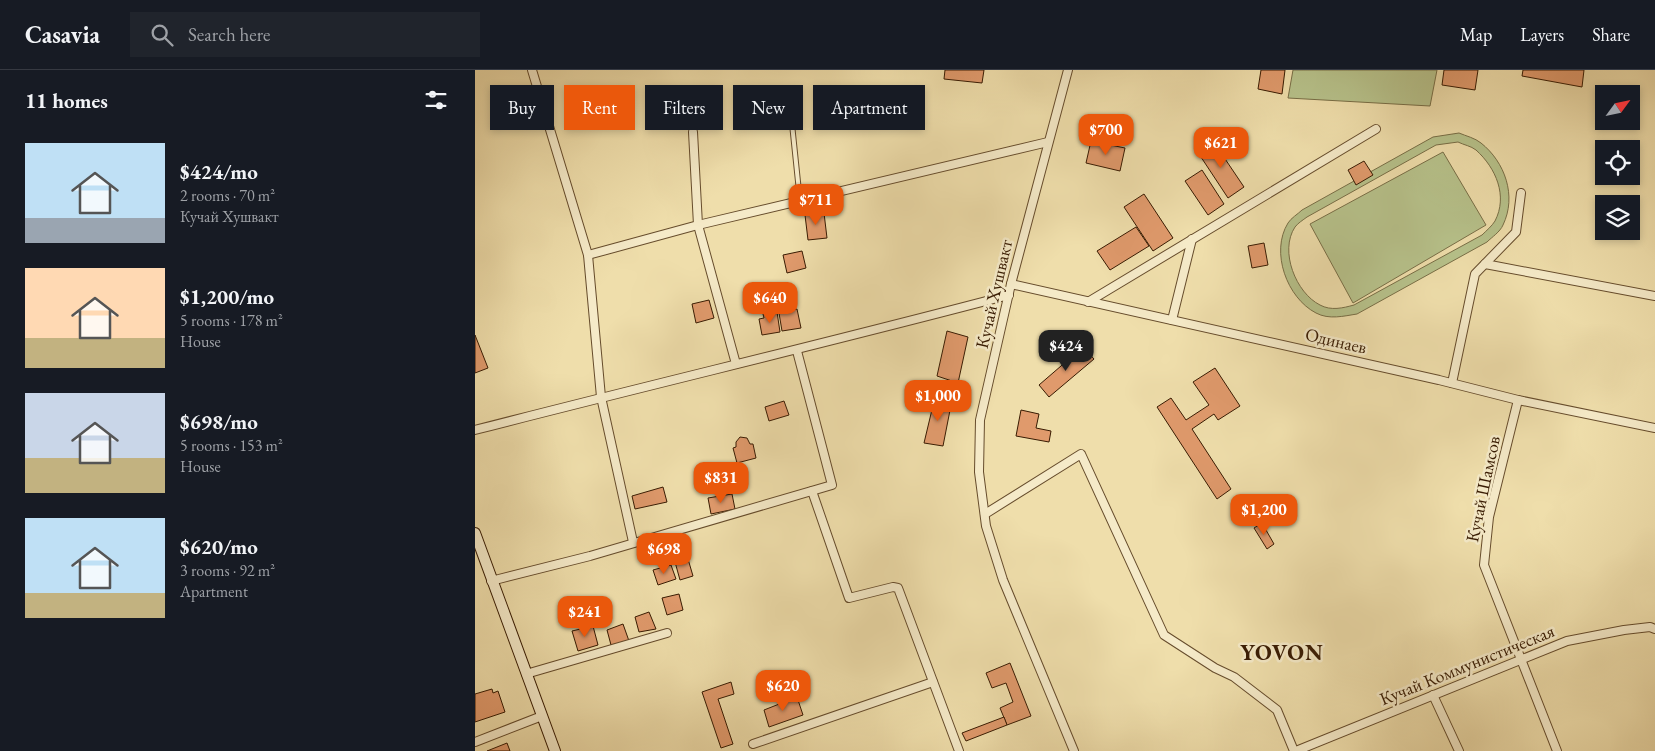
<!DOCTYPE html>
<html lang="en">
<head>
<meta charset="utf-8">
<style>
	:root { --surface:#171b24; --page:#20242c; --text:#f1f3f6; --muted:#9ea1a6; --line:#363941; --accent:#ea580c }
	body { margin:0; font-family:"EB Garamond",serif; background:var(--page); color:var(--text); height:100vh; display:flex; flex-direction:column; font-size:19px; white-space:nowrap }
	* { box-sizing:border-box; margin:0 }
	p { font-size:16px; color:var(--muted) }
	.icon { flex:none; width:28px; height:28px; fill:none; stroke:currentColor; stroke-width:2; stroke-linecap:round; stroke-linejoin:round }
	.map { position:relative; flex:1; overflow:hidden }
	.side { display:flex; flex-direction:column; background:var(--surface); width:475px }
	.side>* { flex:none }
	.banner { position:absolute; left:15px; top:15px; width:475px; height:45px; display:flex; gap:10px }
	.needle { width:32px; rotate:57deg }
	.controls { position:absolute; left:1120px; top:15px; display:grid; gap:10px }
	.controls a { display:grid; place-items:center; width:45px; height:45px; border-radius:0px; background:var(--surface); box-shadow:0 2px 8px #0003; font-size:25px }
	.price { position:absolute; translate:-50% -42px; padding:0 11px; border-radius:10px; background:var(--accent); color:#fff; font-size:16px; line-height:32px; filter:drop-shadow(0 1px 2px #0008) }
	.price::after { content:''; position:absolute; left:50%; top:30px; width:15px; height:11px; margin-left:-8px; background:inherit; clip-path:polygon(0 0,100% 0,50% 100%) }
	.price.current { background:#222; color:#fff }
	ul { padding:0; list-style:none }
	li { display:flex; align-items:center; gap:15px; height:125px; padding:0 25px }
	li span { display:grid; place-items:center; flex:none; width:140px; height:100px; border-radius:0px; color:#555 }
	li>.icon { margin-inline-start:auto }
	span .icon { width:60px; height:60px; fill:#fffc; stroke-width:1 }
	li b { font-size:21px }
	h2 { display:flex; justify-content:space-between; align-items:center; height:60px; padding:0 25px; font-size:21px }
	.pill { padding:0 18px; border-radius:0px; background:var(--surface); box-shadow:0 2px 8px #0003; font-size:18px; line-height:45px }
	.pill.current { background:var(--accent); color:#fff }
	header { display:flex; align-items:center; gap:30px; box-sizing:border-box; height:70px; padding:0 25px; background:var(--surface); border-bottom:1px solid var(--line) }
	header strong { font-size:24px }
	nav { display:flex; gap:28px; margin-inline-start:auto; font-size:18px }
	.search { width:350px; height:45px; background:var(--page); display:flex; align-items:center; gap:12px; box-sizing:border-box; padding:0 18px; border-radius:0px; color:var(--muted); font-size:19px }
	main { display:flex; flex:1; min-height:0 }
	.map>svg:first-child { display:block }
	.green { fill:#b7c28b; stroke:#786e46; fill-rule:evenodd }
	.building { fill:#e09a6c; stroke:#381b02 }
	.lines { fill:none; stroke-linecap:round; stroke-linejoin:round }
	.lane-casing { stroke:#664c2c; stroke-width:6 }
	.street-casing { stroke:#664c2c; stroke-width:10 }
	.secondary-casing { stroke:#381b02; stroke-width:12 }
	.lane { stroke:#f5eac8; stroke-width:4 }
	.street { stroke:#f5eac8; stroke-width:8 }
	.secondary { stroke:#f5eac8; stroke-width:10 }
	.labels { text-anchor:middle; stroke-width:5; stroke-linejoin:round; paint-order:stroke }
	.street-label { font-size:18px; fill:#381b02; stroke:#f5eac8 }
	.district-label { font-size:22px; font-weight:bold; letter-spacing:1px; fill:#381b02; stroke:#f5eac8 }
</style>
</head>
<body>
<header>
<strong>Casavia</strong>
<div class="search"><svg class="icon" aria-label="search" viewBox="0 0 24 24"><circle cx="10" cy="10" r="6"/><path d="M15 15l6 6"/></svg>Search here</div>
<nav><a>Map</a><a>Layers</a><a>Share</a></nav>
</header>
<main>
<section class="side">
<h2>11 homes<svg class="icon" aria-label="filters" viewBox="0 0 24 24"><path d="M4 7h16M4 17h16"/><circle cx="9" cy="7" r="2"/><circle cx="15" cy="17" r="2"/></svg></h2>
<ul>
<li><span style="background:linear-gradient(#bfe0f5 75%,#9aa5b1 0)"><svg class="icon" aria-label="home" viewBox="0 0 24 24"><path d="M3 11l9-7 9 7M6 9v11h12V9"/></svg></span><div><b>$424/mo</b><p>2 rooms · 70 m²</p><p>Кучай Хушвакт</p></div></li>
<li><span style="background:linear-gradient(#ffd9b3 70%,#c2b280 0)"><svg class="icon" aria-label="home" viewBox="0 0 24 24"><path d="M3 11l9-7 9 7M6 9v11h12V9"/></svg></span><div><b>$1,200/mo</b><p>5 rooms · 178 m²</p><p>House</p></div></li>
<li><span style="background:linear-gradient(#c9d6e8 65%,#c2b280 0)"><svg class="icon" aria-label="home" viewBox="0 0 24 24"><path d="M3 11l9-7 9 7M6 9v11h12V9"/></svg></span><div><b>$698/mo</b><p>5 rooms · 153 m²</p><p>House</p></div></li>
<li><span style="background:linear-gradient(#bfe0f5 75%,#c2b280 0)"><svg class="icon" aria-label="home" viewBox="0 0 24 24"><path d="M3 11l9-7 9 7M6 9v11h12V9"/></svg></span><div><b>$620/mo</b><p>3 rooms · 92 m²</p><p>Apartment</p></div></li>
</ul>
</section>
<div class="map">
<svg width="1180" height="681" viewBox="0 0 1180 681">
	<rect width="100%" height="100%" fill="#efdeab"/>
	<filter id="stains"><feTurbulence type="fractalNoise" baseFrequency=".004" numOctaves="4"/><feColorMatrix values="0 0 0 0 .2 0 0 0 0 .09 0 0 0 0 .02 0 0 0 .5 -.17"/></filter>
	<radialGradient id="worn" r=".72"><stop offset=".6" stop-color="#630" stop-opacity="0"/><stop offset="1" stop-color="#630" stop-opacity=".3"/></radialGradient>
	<g class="green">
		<polygon points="818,0 962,0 955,36 813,28"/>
		<path d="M984 63C991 66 1000 68 1006 73 1030 92 1042 126 1028 155 1025 162 1017 167 1012 172L882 244C869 246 854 250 841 243 812 228 795 182 813 153 816 148 823 144 827 140L958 67ZM983 72C989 75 996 76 1001 80 1021 98 1033 126 1020 151 1017 156 1011 161 1007 165L879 235C868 238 856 241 845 235 821 223 804 181 820 157 823 153 828 150 832 147L961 75Z"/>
		<polygon points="968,82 1011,155 878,233 835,154"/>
	</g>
	<g class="building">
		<polygon points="470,0 509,0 507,13 469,9"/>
		<polygon points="786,0 810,0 807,24 783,19"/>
		<polygon points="969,0 1003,0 1000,20 967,15"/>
		<polygon points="1048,0 1109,0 1107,17 1047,6"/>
		<polygon points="630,49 645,52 639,76 624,73"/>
		<polygon points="616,71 650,78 645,101 611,93"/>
		<polygon points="738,71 769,117 753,128 722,81"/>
		<polygon points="889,91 898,105 881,115 873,100"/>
		<polygon points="727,100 749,134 733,145 710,111"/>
		<polygon points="669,124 698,168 678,181 649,137"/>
		<polygon points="349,143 352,168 333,170 330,145"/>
		<polygon points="661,157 674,176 635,200 622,181"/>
		<polygon points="789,173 793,195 777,198 773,176"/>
		<polygon points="327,181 331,198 312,203 308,185"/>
		<polygon points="234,230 239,248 221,253 217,234"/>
		<polygon points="322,239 326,258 307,261 304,243"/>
		<polygon points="302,242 305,262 287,265 284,249 289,248 288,244"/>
		<polygon points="472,261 493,267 483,313 462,306"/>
		<polygon points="0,265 13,298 0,303"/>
		<polygon points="608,277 619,289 574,327 564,315"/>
		<polygon points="740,298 765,336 743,350 739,344 717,359 756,419 742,429 682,337 696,328 711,350 734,335 718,312"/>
		<polygon points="460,327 477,330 468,376 449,373"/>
		<polygon points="309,331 314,345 294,351 290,337"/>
		<polygon points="546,340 564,344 561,358 576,361 574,372 541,366"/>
		<polygon points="265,367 272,368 275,374 278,374 281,388 262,393 258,378 261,377 261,372"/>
		<polygon points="188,417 192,432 160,439 157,426"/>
		<polygon points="257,424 260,439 236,444 233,428"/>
		<polygon points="787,453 799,474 792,479 779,458"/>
		<polygon points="213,489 218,506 205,510 200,492"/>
		<polygon points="196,495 201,509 183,515 178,500"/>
		<polygon points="204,524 208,540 192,545 187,528"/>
		<polygon points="174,542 181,559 164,562 160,547"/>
		<polygon points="148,554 154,571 136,575 132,560"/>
		<polygon points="118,556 123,575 103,581 97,561"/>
		<polygon points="535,593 556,646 532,655 525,638 538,632 531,613 517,618 511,603"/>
		<polygon points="256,612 259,624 243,629 258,674 246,678 227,622"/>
		<polygon points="17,619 18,623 23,621 30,642 0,652 0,624"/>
		<polygon points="322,627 328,645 294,657 289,640"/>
		<polygon points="529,647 532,655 491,671 487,663"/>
		<polygon points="32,673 35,681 12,681"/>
	</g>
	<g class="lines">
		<defs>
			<polyline id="lane" points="317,54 325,131"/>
			<g id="street">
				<polyline points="57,0 113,185 126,327 158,472"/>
				<polyline points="593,0 536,214 505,350 504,402 511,456 528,510 599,681"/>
				<polyline points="218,62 223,155 261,294"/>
				<polyline points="113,185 223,155 573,72"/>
				<polyline points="1010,194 1180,226"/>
				<polyline points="536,214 964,310 1043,330 1180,358"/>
				<polyline points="613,232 901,59"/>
				<polyline points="697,250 717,169"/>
				<polyline points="977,313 1000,204 1041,162 1046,123"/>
				<polyline points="1043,330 1014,447 1009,495 1082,681"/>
				<path d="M0 360C178 314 356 272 534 225"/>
				<polyline points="337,421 374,528 418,517 423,518 484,681"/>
				<polyline points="510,444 606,384 689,565 740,598 759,607 802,640 819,681"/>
				<polyline points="16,511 115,486 357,415 322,281"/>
				<polyline points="51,604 192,563"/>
				<polyline points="958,625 984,681"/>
				<polyline points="0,672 67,646"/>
				<polyline points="278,674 458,612"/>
				<polyline points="821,681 1092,571 1149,560 1175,557 1180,559"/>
			</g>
			<polyline id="secondary" points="0,463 80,681"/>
		</defs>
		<use href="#lane" class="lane-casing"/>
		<use href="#street" class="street-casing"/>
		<use href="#secondary" class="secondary-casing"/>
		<use href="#lane" class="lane"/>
		<use href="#street" class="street"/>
		<use href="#secondary" class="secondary"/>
	</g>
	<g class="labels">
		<g class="street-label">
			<text transform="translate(519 224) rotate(-77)" y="6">Кучай Хушвакт</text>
			<text transform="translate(861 271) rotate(13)" y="6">Одинаев</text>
			<text transform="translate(1008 419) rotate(-78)" y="6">Кучай Шамсов</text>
			<text transform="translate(992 595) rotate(-22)" y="6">Кучай Коммунистическая</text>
		</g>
		<g class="district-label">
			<text x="807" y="590">YOVON</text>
		</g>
	</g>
	<rect width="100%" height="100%" filter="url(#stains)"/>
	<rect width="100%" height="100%" fill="url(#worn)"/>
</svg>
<div class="controls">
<a><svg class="needle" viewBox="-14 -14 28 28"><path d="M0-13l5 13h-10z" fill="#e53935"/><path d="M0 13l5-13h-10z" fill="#9ea1a6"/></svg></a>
<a><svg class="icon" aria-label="locate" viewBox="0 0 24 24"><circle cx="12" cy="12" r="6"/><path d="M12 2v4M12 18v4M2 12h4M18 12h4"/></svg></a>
<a><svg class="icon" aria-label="layers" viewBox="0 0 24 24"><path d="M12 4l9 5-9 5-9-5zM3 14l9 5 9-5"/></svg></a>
</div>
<b class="price" style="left:631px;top:86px">$700</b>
<b class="price" style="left:746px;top:99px">$621</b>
<b class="price" style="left:341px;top:156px">$711</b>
<b class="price" style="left:295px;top:254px">$640</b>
<b class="price current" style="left:591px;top:302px">$424</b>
<b class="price" style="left:463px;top:352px">$1,000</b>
<b class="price" style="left:246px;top:434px">$831</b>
<b class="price" style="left:789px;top:466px">$1,200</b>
<b class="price" style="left:189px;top:505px">$698</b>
<b class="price" style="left:110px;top:568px">$241</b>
<b class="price" style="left:308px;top:642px">$620</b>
<div class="banner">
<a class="pill">Buy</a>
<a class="pill current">Rent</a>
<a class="pill">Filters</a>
<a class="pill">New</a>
<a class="pill">Apartment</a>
</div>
</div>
</main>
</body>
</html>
